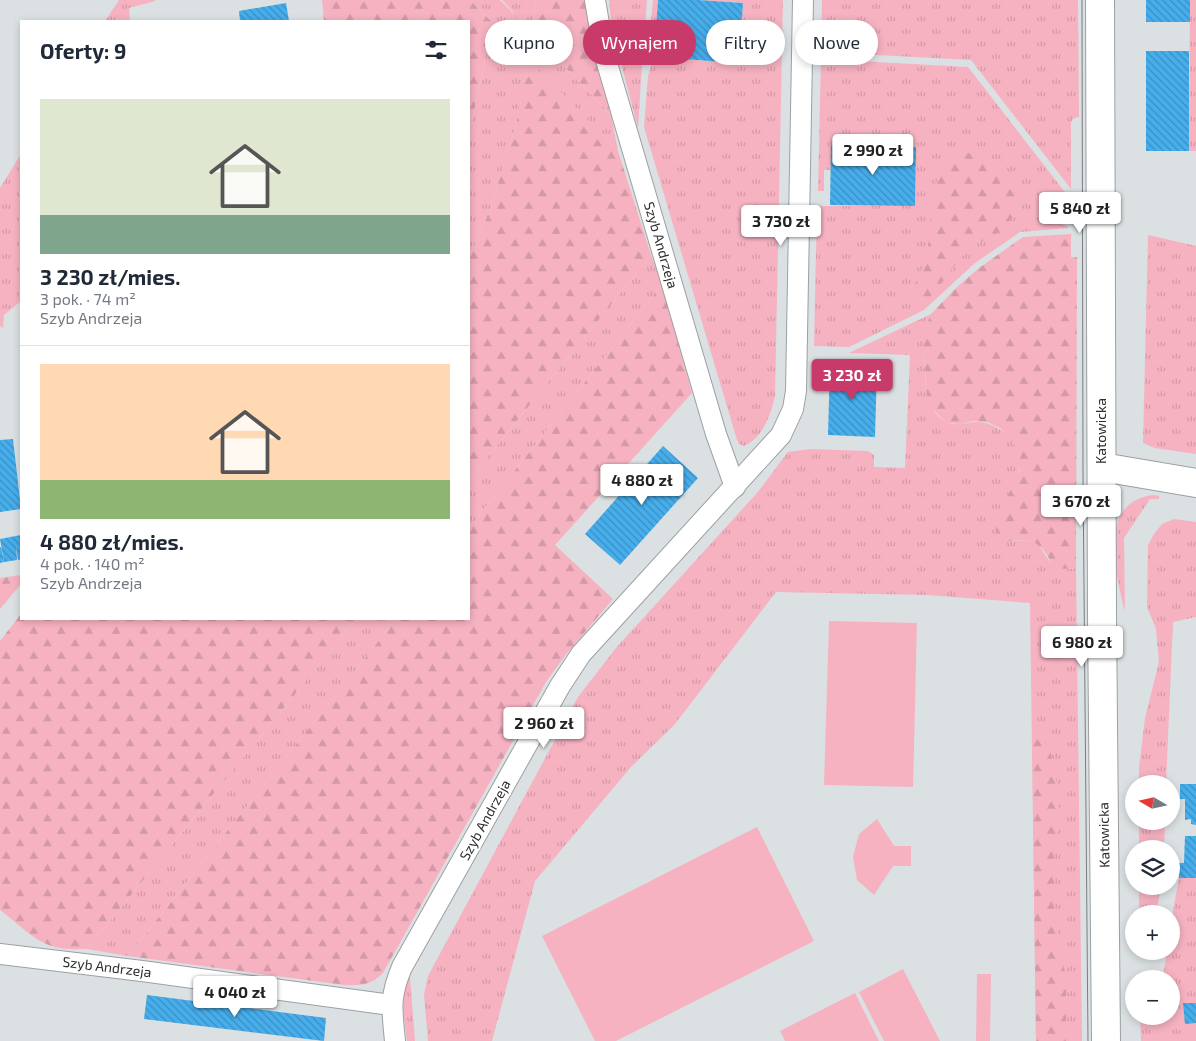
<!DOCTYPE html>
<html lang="pl">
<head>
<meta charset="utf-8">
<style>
	:root { --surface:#fff; --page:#f6f6f7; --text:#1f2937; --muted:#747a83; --line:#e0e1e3; --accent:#c73a6a }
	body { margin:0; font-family:"Exo 2",sans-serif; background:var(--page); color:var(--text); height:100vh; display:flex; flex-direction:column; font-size:19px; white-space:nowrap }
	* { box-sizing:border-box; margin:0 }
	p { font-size:16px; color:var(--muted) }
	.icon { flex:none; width:28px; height:28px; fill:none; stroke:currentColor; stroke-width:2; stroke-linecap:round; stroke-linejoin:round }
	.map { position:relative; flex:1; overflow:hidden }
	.sheet { position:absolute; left:20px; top:20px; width:450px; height:600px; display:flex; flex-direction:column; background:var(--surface); border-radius:0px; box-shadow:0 2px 8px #0003 }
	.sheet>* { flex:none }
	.top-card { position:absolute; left:485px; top:20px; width:475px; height:45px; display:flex; gap:10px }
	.needle { width:32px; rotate:279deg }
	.controls { position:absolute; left:1125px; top:775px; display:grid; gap:10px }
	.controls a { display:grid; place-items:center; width:55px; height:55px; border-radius:50%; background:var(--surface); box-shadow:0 2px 8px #0003; font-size:25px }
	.price { position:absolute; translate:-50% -42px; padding:0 11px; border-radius:5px; background:#fff; color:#222; font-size:16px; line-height:32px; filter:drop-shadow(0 1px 2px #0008) }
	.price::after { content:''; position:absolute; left:50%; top:30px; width:15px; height:11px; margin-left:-8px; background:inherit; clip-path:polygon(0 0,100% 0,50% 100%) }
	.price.current { background:var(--accent); color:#fff }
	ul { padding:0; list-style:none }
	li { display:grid; align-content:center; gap:10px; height:265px; padding:0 20px }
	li+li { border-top:1px solid var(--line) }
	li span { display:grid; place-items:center; height:155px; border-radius:0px; color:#555 }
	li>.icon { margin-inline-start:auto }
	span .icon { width:90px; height:90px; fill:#fffc; stroke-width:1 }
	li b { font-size:21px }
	h2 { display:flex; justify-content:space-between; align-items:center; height:60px; padding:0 20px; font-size:21px }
	.tag { padding:0 18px; border-radius:22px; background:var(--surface); box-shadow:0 2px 8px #0003; font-size:18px; line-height:45px }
	.tag.current { background:var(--accent); color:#fff }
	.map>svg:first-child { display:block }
	.grass { fill:url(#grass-tufts) }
	.forest { fill:url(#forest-firs) }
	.pitch { fill:#f6b2c1 }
	.building { fill:url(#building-back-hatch) }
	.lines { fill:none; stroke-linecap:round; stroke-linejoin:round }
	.street-casing { stroke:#9ba0a3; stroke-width:22 }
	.secondary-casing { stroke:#9ba0a3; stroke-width:30 }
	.street { stroke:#fff; stroke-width:20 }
	.secondary { stroke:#fff; stroke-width:28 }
	.tram { stroke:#7a7d7f; stroke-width:1 }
	.labels { text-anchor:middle; stroke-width:4; stroke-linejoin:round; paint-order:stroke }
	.street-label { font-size:14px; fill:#2b2d2e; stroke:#fff }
</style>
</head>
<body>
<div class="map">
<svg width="1196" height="1041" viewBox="0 0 1196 1041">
	<defs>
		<pattern id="grass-tufts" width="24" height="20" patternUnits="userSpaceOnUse" patternTransform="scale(1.25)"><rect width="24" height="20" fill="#f6b2c1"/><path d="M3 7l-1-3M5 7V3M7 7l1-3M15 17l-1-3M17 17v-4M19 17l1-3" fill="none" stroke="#d399a6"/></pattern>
		<pattern id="forest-firs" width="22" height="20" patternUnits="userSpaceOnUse" patternTransform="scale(1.25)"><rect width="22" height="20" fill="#f6b2c1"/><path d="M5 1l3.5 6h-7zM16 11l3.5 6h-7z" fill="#d399a6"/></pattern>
		<pattern id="building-back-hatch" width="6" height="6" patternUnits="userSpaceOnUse" patternTransform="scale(1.25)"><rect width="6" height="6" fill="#47aeec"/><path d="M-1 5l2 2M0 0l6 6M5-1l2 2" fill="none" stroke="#3b8ec0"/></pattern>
	</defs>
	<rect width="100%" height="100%" fill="#dbe0e3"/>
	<g class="grass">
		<polygon points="119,0 155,0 155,1 129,8 130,21 105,21"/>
		<polygon points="470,0 500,0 611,115 618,151 529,60 516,124 490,210 469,258 469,128 474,111 493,23"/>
		<polygon points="502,0 536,0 532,31"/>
		<polygon points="609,0 647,0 644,41 615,39 611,20"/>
		<polygon points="653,0 658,0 657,22 651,21"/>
		<path d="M698 0H783L775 396C771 414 763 438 744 446L739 444 737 440 644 127 648 76 654 57 738 63 743 3Z"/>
		<polygon points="822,0 1078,0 1079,117 1074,118 1071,122 1071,189 971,60 821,52"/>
		<polygon points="1190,0 1196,0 1196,151 1189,151"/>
		<polygon points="619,45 643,47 638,128 617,48"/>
		<polygon points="821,59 968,67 1071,200 1070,210 1063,211 1063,225 1068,226 1068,228 1020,232 975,263 924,310 849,347 814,346 817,206 915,206 916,147 831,145 831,170 824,170 824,191 818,191"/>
		<polygon points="21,154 21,301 4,315 3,328 0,326 0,188"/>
		<polygon points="1148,235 1196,246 1196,454 1155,448 1143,443"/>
		<polygon points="651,255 662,285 469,528 469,480"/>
		<path d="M931 314C923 330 924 352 925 371 926 391 926 409 945 421 955 428 968 421 979 422 1002 424 1026 447 1019 472 1015 488 1005 503 997 517L1007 541C1016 541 1027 539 1035 543 1042 547 1045 556 1050 561 1056 567 1068 570 1076 568L1082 1041H1036L1030 603 927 595 776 592 675 724 631 767 535 881 492 1041H428L424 995 428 976 578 697 616 648 757 493 788 452 810 449 868 451 874 455V467L905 468 910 355 849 353Z"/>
		<path d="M1153 495 1159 496V499H1150L1124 538 1125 612C1116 575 1096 502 1153 495Z"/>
		<polygon points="1174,519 1196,522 1196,617 1173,622 1166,784 1139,784 1139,768 1145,718 1159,662 1156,629 1147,607 1148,545 1154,534 1162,524"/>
		<polygon points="356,619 396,619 128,956 87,949"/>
		<polygon points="1139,821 1165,821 1164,849 1139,849"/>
		<polygon points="1179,878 1196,878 1196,1041 1141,1041 1140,1016 1171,1016 1171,979 1140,978 1163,977 1167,951 1171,951 1171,922"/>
		<polygon points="1139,886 1161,886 1156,914 1139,914"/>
		<path d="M408 978H410L415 1041H407C405 1021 399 997 408 978Z"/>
	</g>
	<g class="forest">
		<polygon points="322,0 470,0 493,23 474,111 469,128 469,21 324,21"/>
		<polygon points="500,0 532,30 536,0 584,0 611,115"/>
		<polygon points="529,59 618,151 651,255 469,480 469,258 490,210 516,124"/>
		<path d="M967 153 990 156 996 162 1006 182 1011 185 1015 191 1017 202 1013 217 1001 231 975 245 962 256 928 301 919 300 912 296C914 281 923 271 926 256 931 236 930 216 932 195 934 183 946 164 956 157 959 155 964 154 967 153Z"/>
		<path d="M1071 234V257H1077L1076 568C1045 573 1054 554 1035 543 1027 539 1016 541 1007 541L998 535 996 528 997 517 1020 471V457L1015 445 1000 428 987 422 973 421 961 424 947 423 931 408 927 397 926 385 923 333 931 314 956 288 979 268 1023 237Z"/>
		<path d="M662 285 692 393 555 545 613 599 564 657 546 682 383 973C370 986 361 985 344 985L128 956 396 619H469V528Z"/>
		<polygon points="21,575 21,584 0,609 0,578"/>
		<path d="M21 614V619H51L64 620 71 619H356L87 949C77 949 65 950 55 947 33 941 18 923 0 910V641Z"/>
		<polygon points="1032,728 1050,749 1059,793 1059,822 1054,854 1053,902 1066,979 1066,1041 1036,1041"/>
	</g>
	<g class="pitch">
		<polygon points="829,621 917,623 913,787 824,785"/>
		<polygon points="877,819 894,846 911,846 911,866 893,866 874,895 857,880 853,857 859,834"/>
		<polygon points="757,827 814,941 616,1041 595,1041 542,936"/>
		<polygon points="903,969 940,1041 884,1041 859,992"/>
		<polygon points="977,974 991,974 990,1041 976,1041"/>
		<polygon points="855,993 879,1041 785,1041 780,1031"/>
	</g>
	<g class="building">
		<polygon points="658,0 698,0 743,3 739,63 654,57"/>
		<rect x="1146" y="0" width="44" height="22"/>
		<polygon points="286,3 289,21 240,21 239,11"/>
		<rect x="1146" y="51" width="43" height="100"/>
		<polygon points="831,145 916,147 915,206 830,205"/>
		<polygon points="830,365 877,367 875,437 828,435"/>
		<polygon points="13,439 21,509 0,512 0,440"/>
		<polygon points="663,446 698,478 620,565 585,534"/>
		<polygon points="21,535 21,559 18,560 16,546 17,560 4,562 0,539"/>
		<polygon points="1,547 4,562 0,563 0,548"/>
		<polygon points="1180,784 1196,784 1196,825 1191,824 1191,819 1185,820 1185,799 1180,799"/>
		<polygon points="1185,836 1196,836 1196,878 1179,878 1179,863 1184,863"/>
		<polygon points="147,995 326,1018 324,1041 144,1019"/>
		<polygon points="1183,1003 1196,1003 1196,1023 1185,1024"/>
	</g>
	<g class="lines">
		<defs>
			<g id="street">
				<polyline points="595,0 604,53 716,434 735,487"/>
				<polyline points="0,954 142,971 391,1005"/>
				<path d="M395 1041C392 1009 389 998 402 967L560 686 581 654 781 435 793 409 796 391 803 0"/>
			</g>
			<g id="secondary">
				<polyline points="1100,0 1102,615 1106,1041"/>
				<polyline points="1102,467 1196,483"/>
			</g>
		</defs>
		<use href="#street" class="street-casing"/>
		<use href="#secondary" class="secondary-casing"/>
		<use href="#street" class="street"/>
		<use href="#secondary" class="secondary"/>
		<polyline class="tram" points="1082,0 1083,473 1088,1041"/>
	</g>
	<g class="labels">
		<g class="street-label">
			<text transform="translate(661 245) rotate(74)" y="5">Szyb Andrzeja</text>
			<text transform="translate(1101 431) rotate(-90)" y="5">Katowicka</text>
			<text transform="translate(485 820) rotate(-61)" y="5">Szyb Andrzeja</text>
			<text transform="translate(1104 835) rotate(-91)" y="5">Katowicka</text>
			<text transform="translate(107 967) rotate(7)" y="5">Szyb Andrzeja</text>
		</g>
	</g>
</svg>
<div class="controls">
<a><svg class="needle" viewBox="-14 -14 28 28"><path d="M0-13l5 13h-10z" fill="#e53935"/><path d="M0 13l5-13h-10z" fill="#747a83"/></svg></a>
<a><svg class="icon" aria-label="layers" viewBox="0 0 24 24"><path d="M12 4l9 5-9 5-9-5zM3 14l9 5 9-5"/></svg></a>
<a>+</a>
<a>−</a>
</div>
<b class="price" style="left:873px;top:176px">2 990 zł</b>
<b class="price" style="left:1080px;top:234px">5 840 zł</b>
<b class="price" style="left:781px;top:247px">3 730 zł</b>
<b class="price current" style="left:852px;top:401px">3 230 zł</b>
<b class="price" style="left:642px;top:506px">4 880 zł</b>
<b class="price" style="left:1081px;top:527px">3 670 zł</b>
<b class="price" style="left:1082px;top:668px">6 980 zł</b>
<b class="price" style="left:544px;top:749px">2 960 zł</b>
<b class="price" style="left:235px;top:1018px">4 040 zł</b>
<div class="top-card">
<a class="tag">Kupno</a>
<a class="tag current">Wynajem</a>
<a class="tag">Filtry</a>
<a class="tag">Nowe</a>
</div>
<section class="sheet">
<h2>Oferty: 9<svg class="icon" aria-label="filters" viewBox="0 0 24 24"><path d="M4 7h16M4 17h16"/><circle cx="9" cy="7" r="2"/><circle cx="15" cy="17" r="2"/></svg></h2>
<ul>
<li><span style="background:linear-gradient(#dfe7d0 75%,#7fa58c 0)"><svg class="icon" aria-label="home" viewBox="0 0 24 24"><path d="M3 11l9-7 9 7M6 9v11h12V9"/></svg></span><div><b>3 230 zł/mies.</b><p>3 pok. · 74 m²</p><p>Szyb Andrzeja</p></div></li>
<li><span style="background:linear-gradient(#ffd9b3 75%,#8fb573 0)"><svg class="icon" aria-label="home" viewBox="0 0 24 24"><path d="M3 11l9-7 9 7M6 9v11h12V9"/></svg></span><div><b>4 880 zł/mies.</b><p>4 pok. · 140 m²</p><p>Szyb Andrzeja</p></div></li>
</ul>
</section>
</div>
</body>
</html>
